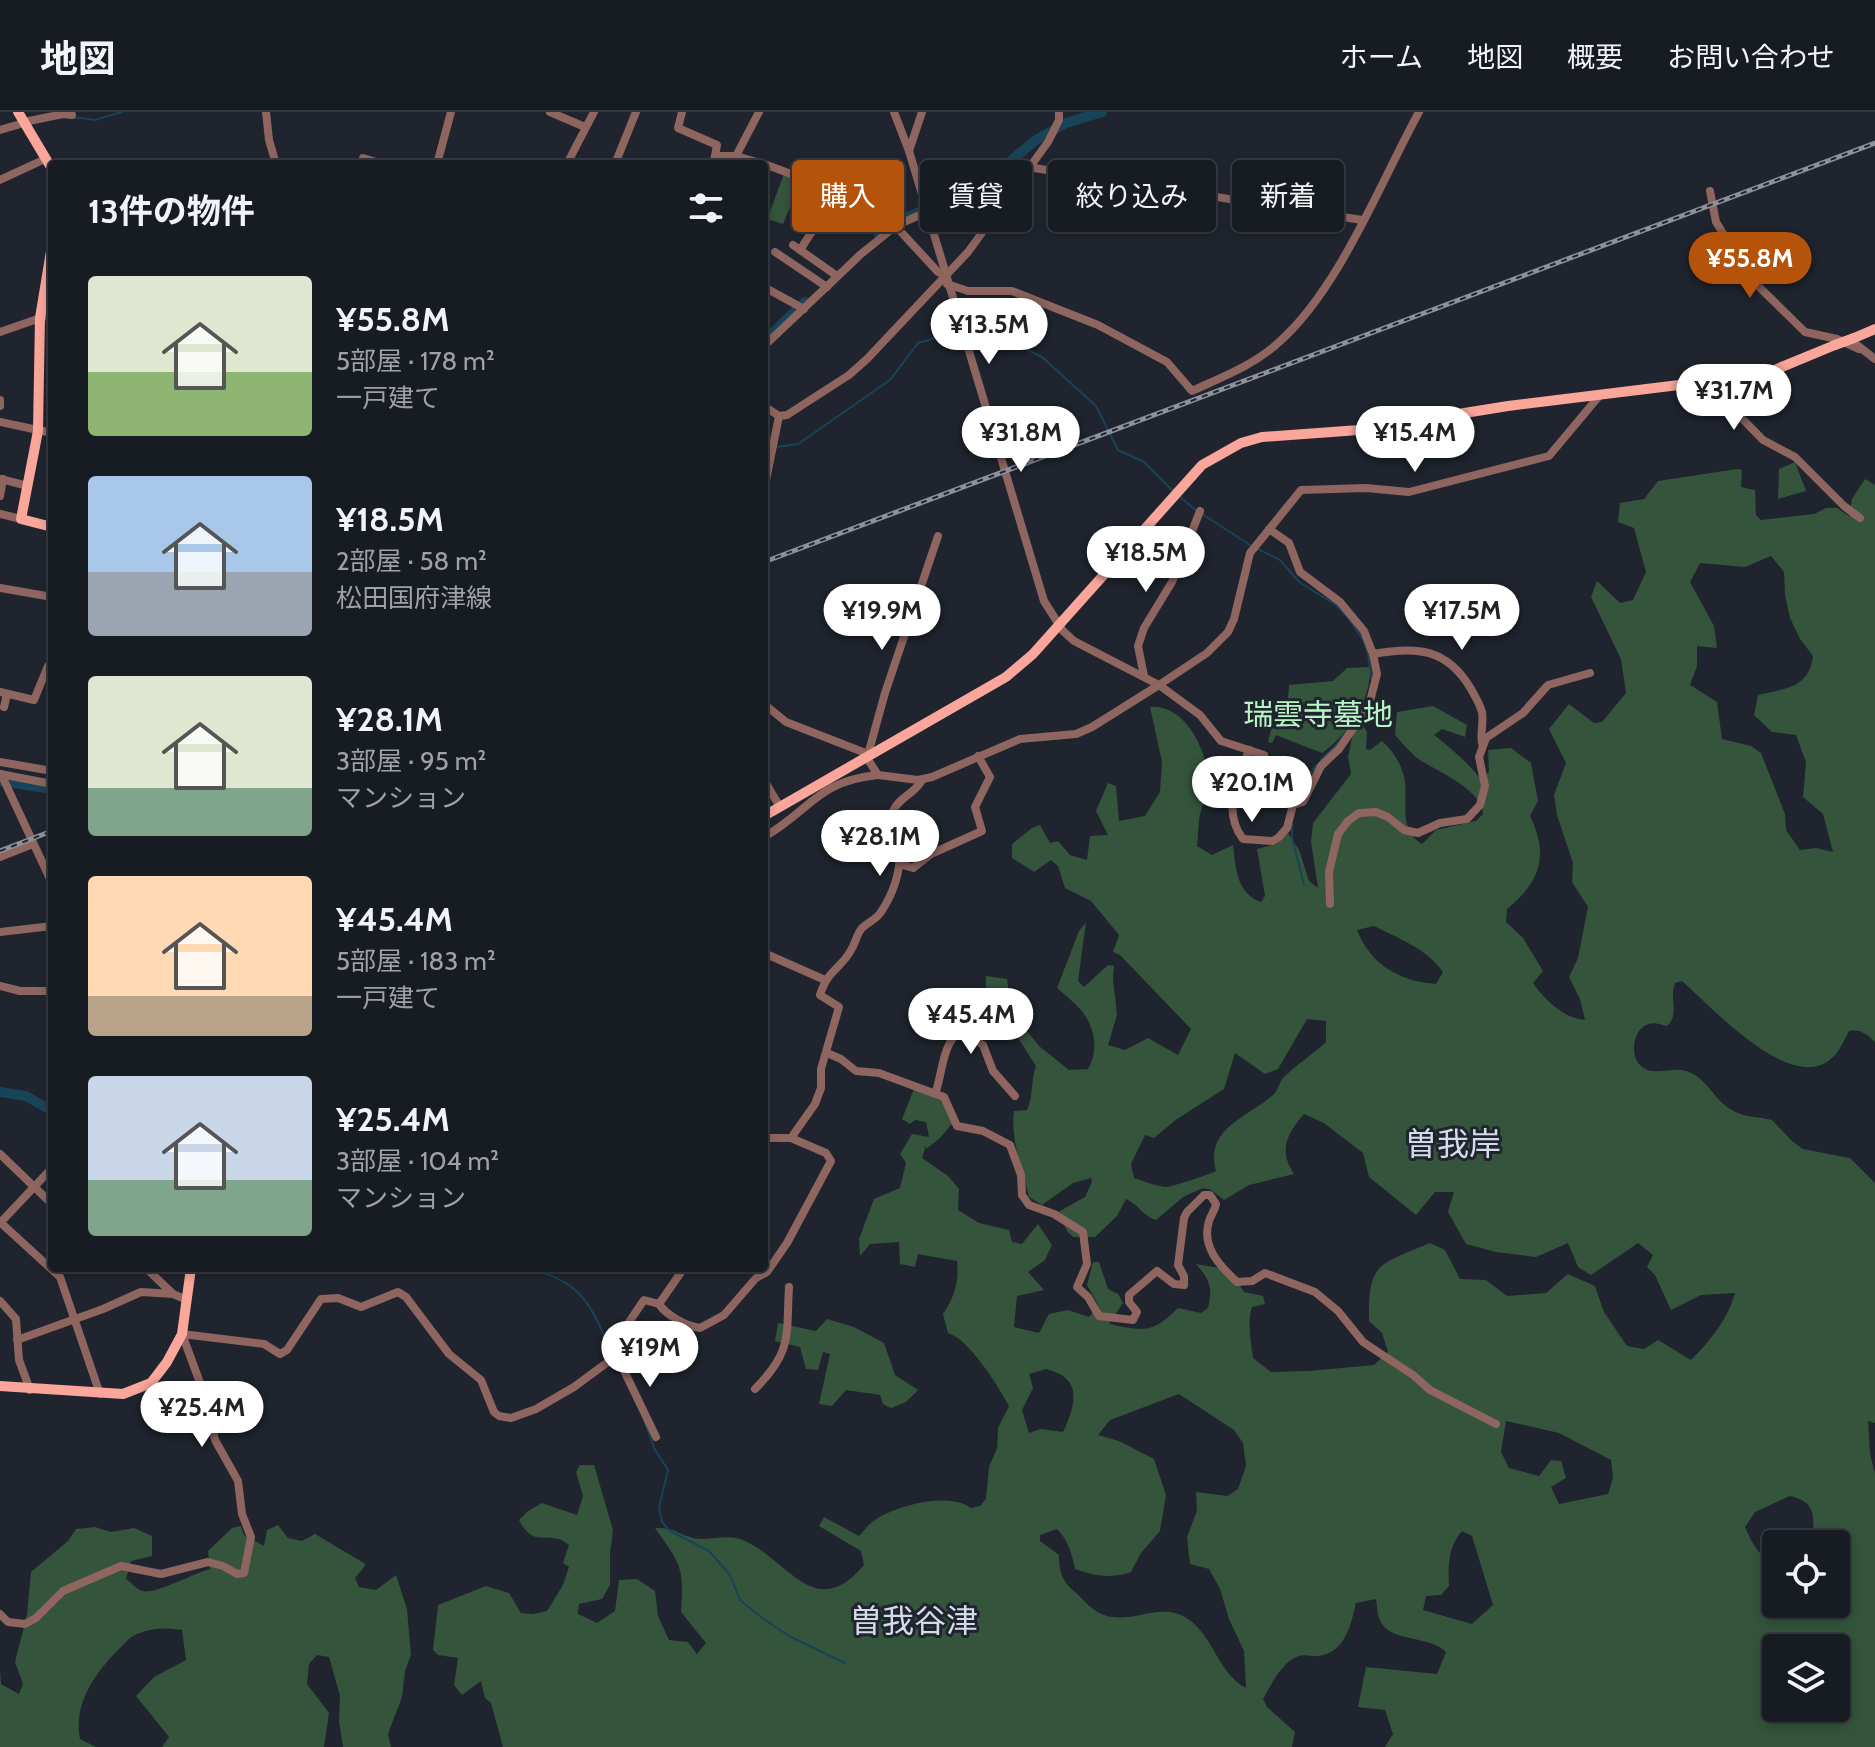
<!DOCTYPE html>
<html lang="ja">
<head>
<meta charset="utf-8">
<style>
	:root { --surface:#171b22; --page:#20242a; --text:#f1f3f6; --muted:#9ea1a5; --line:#363940; --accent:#b45309 }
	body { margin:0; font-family:Cabin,"Noto Sans JP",sans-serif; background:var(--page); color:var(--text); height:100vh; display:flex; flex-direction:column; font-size:30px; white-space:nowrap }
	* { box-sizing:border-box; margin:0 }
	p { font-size:26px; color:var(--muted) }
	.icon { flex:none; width:44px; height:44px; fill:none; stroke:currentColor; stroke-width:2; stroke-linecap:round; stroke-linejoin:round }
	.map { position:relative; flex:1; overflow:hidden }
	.side { position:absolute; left:48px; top:48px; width:720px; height:1112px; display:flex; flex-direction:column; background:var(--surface); border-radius:8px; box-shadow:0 4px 12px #0003,0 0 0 2px var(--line) }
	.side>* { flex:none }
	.banner { position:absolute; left:792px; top:48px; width:760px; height:72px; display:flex; gap:16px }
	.fabs { position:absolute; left:1762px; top:1418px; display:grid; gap:16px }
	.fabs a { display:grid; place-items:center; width:88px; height:88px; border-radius:8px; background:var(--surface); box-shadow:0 4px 12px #0003,0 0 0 2px var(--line); font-size:40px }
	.price { position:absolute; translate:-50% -68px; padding:0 18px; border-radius:28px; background:#fff; color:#222; font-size:26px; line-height:52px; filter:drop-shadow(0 2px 4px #0008) }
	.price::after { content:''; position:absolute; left:50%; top:48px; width:24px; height:18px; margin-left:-12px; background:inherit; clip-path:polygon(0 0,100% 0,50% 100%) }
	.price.active { background:var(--accent); color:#fff }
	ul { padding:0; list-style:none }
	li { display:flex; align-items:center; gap:24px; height:200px; padding:0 40px }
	li span { display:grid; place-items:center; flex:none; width:224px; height:160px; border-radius:8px; color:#555 }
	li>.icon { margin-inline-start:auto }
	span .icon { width:96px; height:96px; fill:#fffc; stroke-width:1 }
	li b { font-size:34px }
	h2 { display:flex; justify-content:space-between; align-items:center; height:96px; padding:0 40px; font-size:34px }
	.chip { padding:0 28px; border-radius:8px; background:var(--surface); box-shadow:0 4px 12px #0003,0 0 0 2px var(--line); font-size:28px; line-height:72px }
	.chip.active { background:var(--accent); color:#fff }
	header { display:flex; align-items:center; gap:48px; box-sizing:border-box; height:112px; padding:0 40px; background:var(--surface); border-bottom:2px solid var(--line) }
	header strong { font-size:38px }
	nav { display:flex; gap:44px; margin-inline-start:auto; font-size:28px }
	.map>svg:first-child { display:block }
	.green { fill:#34543c; fill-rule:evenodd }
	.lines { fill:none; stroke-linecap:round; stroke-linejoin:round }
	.stream { stroke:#174459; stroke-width:2 }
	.river { stroke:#174459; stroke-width:10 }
	.minor { stroke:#8e655f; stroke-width:8 }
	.major { stroke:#faa69a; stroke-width:10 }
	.rail-casing { stroke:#8d9199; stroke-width:5 }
	.rail { stroke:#1f242e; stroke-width:2; stroke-dasharray:6; stroke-linecap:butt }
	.major-bridge { stroke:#faa69a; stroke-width:10 }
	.labels { text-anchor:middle; stroke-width:6; stroke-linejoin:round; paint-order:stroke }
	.park-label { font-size:30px; fill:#b7f5c5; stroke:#1f242e }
	.neighbourhood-label { font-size:32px; fill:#d4dbe8; stroke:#1f242e }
</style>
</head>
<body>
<header>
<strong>地図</strong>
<nav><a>ホーム</a><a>地図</a><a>概要</a><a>お問い合わせ</a></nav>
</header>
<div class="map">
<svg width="1875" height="1635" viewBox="0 0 1875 1635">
	<rect width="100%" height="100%" fill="#1f242e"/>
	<g class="green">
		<polygon points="784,62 801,69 783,112 767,107"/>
		<polygon points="1795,350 1806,379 1778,387 1779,357"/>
		<path d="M1737 357 1742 358 1741 375 1755 378 1756 403 1761 408 1814 402 1826 396H1837L1849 404 1852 387 1865 367 1875 373V930C1867 922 1860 917 1849 919 1844 928 1840 939 1832 946 1791 984 1710 893 1682 869L1675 871C1669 886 1680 903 1667 914 1661 913 1655 910 1649 912 1633 916 1629 943 1641 954 1655 966 1673 953 1689 960 1707 967 1714 987 1730 997 1744 1006 1757 1004 1772 1008L1792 1029 1803 1037 1850 1046 1875 1071V1311L1868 1309 1870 1342 1875 1361V1635H1385L1393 1622 1385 1598 1358 1595 1366 1555 1437 1562 1446 1540C1429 1522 1388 1532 1379 1506 1377 1500 1377 1492 1376 1487L1356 1491C1351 1513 1345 1541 1318 1544 1312 1545 1305 1542 1299 1544 1281 1550 1272 1572 1263 1587L1267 1595 1295 1620 1292 1635H503L491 1591 485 1586 481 1569 462 1583 454 1573 458 1546 438 1543 433 1538 438 1493 486 1474 509 1481 521 1501 533 1502 547 1499 563 1473 569 1455 563 1451 569 1433C549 1416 535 1439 519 1408L528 1399 542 1391 577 1403 583 1384 576 1360 580 1353H594L613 1418 610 1442V1473L602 1487 579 1492 578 1502 597 1511 615 1499 619 1468 637 1467 655 1479 658 1504 669 1528 688 1530 697 1542 706 1531 681 1500C684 1454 681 1453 655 1416 678 1416 672 1420 690 1425 707 1431 727 1420 745 1429 789 1449 815 1511 864 1453L861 1439 819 1414 824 1405 859 1424C863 1420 867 1414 872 1410 893 1394 948 1379 971 1396L980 1394 986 1387 989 1355 997 1336 998 1316 1009 1294C998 1274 970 1228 948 1221L943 1202C955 1184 959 1170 957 1149L918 1142 915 1155 900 1152 899 1130 870 1132 860 1144 859 1127 874 1087 900 1076 906 1051 900 1042 912 1022 929 1025 926 1010 915 1008 910 1012 902 1007 914 977 943 986 952 1012 939 1027 926 1037V1033L922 1046 948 1064 959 1077 958 1098 979 1111 1009 1118 1012 1130 1022 1132 1038 1112 1052 1133 1045 1148 1028 1160 1044 1178 1017 1184 1014 1215 1039 1221 1049 1202 1068 1198 1089 1205 1098 1193 1087 1173 1093 1150H1099L1108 1177 1118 1182 1123 1191 1109 1212C1144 1219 1152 1222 1178 1196L1201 1201 1208 1196C1213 1176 1210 1168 1196 1152L1230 1158 1244 1180 1263 1184 1265 1192 1252 1195C1247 1210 1251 1229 1253 1246L1271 1260 1309 1259 1374 1253 1388 1240 1382 1221 1369 1209C1368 1149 1379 1153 1430 1131L1445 1138 1460 1167 1486 1168 1507 1184 1546 1181 1568 1162 1595 1174 1604 1200 1627 1234 1644 1237 1658 1228 1691 1248C1710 1229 1728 1207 1735 1181L1701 1183 1671 1198 1655 1163 1647 1155 1653 1143 1638 1131 1591 1163 1578 1155 1568 1131 1536 1145 1496 1140 1466 1132 1448 1100 1454 1080H1435L1416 1103 1369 1065 1363 1041 1324 1011 1304 1002C1287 1022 1278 1038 1294 1062L1249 1073 1224 1088 1211 1078 1203 1076 1183 1085 1156 1108C1143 1104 1138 1092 1126 1087L1117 1104 1095 1125H1073L1067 1119 1058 1100 1085 1085 1092 1070 1091 1066 1073 1071 1042 1093 1029 1085C1023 1056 1010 1029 1014 999L1027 998C1034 983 1030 970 1036 954L1014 920 995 922 985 928 953 916 952 905 959 883 964 882 985 893 986 864 1007 867 1011 899 1039 934 1069 958 1088 957C1099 939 1095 915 1081 898 1074 890 1065 883 1057 876L1079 819 1086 810 1078 869 1084 875 1108 853 1114 854 1113 867 1117 903 1108 933 1125 938 1148 926 1178 943 1191 917 1120 843 1113 840 1119 823 1091 789 1065 776 1058 754 1051 748 1034 760 1012 746V732L1032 716 1040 713 1050 731 1058 729 1070 743 1087 748 1090 724 1108 723 1096 699 1108 671 1116 674 1119 709 1145 704 1160 680 1162 650 1150 595C1186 592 1209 641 1208 672 1207 684 1201 696 1199 708 1198 717 1198 725 1197 734L1212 743 1233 733C1236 756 1236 781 1261 790L1265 784 1257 737 1276 732 1288 721 1299 738 1309 769 1318 776 1311 730 1313 711 1351 662 1348 645 1353 621 1363 614 1367 620 1366 637 1370 638 1382 629C1392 638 1399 648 1403 661 1411 685 1395 716 1422 732L1436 718 1476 709 1483 702C1482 677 1436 659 1417 646 1409 639 1402 631 1395 623L1397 600 1433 594 1467 613 1465 625 1442 617 1434 623C1445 631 1475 657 1480 667L1489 660 1488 638 1511 636 1531 651 1538 689 1530 704C1549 743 1541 769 1507 797L1506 810 1523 826 1543 859 1533 871C1544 887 1565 907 1585 908L1580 887 1569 865 1578 846 1588 795 1572 770 1573 751 1557 703 1554 683 1566 651 1549 617 1569 592 1594 611 1602 610 1626 581 1621 547 1591 485 1597 469 1620 491 1633 488 1646 460 1634 416 1618 410 1620 391 1644 387 1658 369ZM1771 444 1784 460 1785 483 1790 506 1800 527 1813 544C1809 577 1785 576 1758 583L1754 603 1772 620 1796 623 1806 650 1803 685 1823 702 1833 740 1816 736 1800 738 1786 718 1785 702 1761 641 1751 634 1722 627 1717 590 1690 573 1697 554V534L1717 536 1714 514 1690 470 1700 451 1745 455ZM1374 814C1398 826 1427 837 1443 860L1436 872C1399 869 1371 853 1357 818ZM1307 907 1326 909V930C1313 942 1296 953 1283 966 1279 971 1278 978 1274 982 1249 1005 1204 1016 1216 1059 1211 1062 1171 1075 1166 1075 1155 1074 1144 1069 1134 1066L1131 1052 1145 1023 1154 1026 1177 1007 1224 977 1235 941 1265 962 1278 957ZM1046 1257C1051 1259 1060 1261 1064 1265 1082 1278 1070 1305 1063 1320L1041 1317 1029 1321 1022 1298 1033 1276 1029 1262ZM1179 1282 1234 1318 1243 1331 1246 1354 1238 1377 1227 1384 1196 1380 1197 1399 1187 1425 1190 1452 1209 1457 1220 1477 1229 1507 1244 1539 1246 1576C1218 1561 1214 1525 1188 1507 1161 1488 1132 1513 1104 1503 1091 1498 1084 1488 1075 1480 1062 1469 1059 1460 1059 1443L1040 1429V1423L1057 1417C1068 1428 1072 1442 1075 1457 1095 1464 1111 1467 1131 1460L1141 1441 1160 1419 1166 1383 1154 1347 1119 1329 1098 1323 1110 1308ZM1506 1309 1559 1321 1611 1348 1613 1366 1608 1382 1559 1392 1551 1375 1566 1366 1561 1349 1551 1348 1539 1364 1509 1356 1501 1340ZM1790 1384C1821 1391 1811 1409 1814 1432H1836V1492H1776V1452C1759 1445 1752 1431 1745 1415L1755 1400ZM1462 1419 1472 1424 1493 1493 1472 1512 1423 1498 1426 1484 1441 1483 1449 1474C1448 1453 1448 1435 1462 1419ZM1776 1536H1836V1596H1776Z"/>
		<path d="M1370 555C1372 587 1348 623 1322 641L1276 623 1272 631 1268 630 1272 614 1287 600 1289 573 1333 569 1347 556Z"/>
		<polygon points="827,1207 854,1215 884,1231 895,1263 918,1278 906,1290 891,1296 883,1292 880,1283 846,1278 832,1294 819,1292 830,1242 823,1240 818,1258 806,1257 800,1235 775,1229 778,1211 816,1219"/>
		<path d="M278 1413 288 1426 302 1429 315 1422 364 1451 365 1454 355 1466 359 1475 376 1478 396 1463 407 1497 411 1543 405 1559 402 1585 388 1622 391 1635H343L339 1609 340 1584 329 1545 317 1543 309 1552 307 1572 329 1601 324 1635H162L169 1625 136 1584 154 1565 186 1548 182 1518C166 1515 148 1516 133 1524 128 1527 123 1533 119 1537 95 1561 73 1592 80 1627L96 1635H0V1556L1 1572 19 1582 23 1572 15 1550 27 1503 31 1460 68 1429 76 1417 95 1415 111 1420 134 1416 152 1424V1444L131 1449 126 1467C130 1470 137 1477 142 1479 155 1483 194 1461 210 1457L208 1439 232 1416 241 1414 244 1423 264 1434 267 1418Z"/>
	</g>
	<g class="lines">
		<g class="stream">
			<polyline points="73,5 95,8 122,0"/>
			<polyline points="968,219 1015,231 1042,245 1096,294 1118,338 1144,350 1172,378"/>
			<polyline points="777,335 798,332 890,268 918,231 958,220"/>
			<polyline points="1180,385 1197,399"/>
			<polyline points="1202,402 1250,433"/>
			<polyline points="1256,436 1280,448 1299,470 1336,493 1349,507 1363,528 1368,542 1372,569"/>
			<polyline points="1321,648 1337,632 1357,604"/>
			<polyline points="1299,686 1310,661 1317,653"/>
			<polyline points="1292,712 1292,725 1304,773"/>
			<path d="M526 1156C583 1169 590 1192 612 1241"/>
			<polyline points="644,1308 654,1336 668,1358 659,1395 662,1410 670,1419 709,1439 730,1463 740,1488 761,1505 789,1524 845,1551"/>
		</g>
		<g class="river">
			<polyline points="879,123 893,110 913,103 997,60 1036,28 1066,11 1102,0"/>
			<polyline points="764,229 805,190"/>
			<polyline points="0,669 52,677"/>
			<polyline points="0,980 26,984 52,999"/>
		</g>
		<g class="minor">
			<polyline points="266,0 269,28 276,52"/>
			<polyline points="550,0 585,15"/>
			<polyline points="682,0 678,16 717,33 715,44"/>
			<polyline points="894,0 909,39 1044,489 1063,519 1074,529 1159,573 1207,541 1228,520 1234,507 1250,441 1301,378 1366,376 1409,380 1549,344 1600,283"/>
			<polyline points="24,10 63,2 72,3"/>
			<polyline points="0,18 24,11"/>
			<polyline points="909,39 922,0"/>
			<polyline points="736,44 763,52"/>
			<polyline points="362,52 363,46 383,52"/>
			<polyline points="437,52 451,0"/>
			<polyline points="573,52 568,50 594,0"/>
			<polyline points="615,52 636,0"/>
			<polyline points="713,52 715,44 736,44 759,0"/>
			<polyline points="764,52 805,67 870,103 890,108 938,160 944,163"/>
			<polyline points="1028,55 1362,108"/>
			<polyline points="0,68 45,47"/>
			<polyline points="1710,79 1716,110 1752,168 1805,220 1837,227 1859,237"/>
			<polyline points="793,133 837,164"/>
			<polyline points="800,138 835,84"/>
			<polyline points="775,140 827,175"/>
			<path d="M947 172 968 179H1012L1098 213 1167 250 1192 279C1222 265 1254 253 1278 231 1339 178 1380 71 1419 0"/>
			<polyline points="764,175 804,197"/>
			<polyline points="0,220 52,202"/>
			<polyline points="1857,233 1875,247"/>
			<polyline points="764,234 861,142 897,113 927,100"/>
			<polyline points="1699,271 1702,276 1725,289 1763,328 1795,345 1844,394 1860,406"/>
			<polyline points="0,288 0,294"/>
			<polyline points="764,294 779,304 787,303 849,263 867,247 968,140 1048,30 1059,8 1059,0"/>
			<polyline points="0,310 52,321"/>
			<polyline points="0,367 28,374"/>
			<polyline points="764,378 779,304"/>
			<polyline points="0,384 3,367"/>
			<polyline points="0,402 21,407"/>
			<polyline points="0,476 52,485"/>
			<path d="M1373 542C1416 534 1447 536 1471 577 1475 584 1480 592 1482 600 1484 610 1480 621 1482 631"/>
			<polyline points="1144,564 1138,534 1144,516 1172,470 1200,399"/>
			<polyline points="0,580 34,588 48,554"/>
			<polyline points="764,592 786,610 863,640 878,663 918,668 932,665 1020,627 1076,622 1092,615 1159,573 1200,603 1221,629 1264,643"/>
			<polyline points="4,595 7,582"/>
			<path d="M1250 638C1236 664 1222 700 1243 727L1273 729 1279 725 1287 716 1293 693 1303 690 1321 654 1339 637 1369 593 1377 562 1373 542 1364 519 1340 490 1300 460 1289 431 1269 417"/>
			<polyline points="867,646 885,581 938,424"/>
			<polyline points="0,650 52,659"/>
			<polyline points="0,662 52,672"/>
			<polyline points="1,662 52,771"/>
			<polyline points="764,668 780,695"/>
			<path d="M764 725C811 698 817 669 878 663"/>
			<polyline points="0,745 33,732"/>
			<polyline points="900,752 913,756 931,742 982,719 975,695 990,665 978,644"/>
			<polyline points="1330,792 1329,760 1338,722 1348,709 1359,701 1376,700 1388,705 1404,718 1418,721 1440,711 1467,707 1480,693 1485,674 1479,645 1486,626 1523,601 1548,573 1590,561"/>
			<polyline points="0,820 52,814"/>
			<polyline points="764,841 825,868"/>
			<polyline points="0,874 20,879 52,879"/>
			<path d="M827 941 841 947 856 959 879 961 944 985 957 1014 983 1019 1010 1033 1021 1063 1022 1083 1029 1093 1054 1102 1083 1120 1087 1152 1077 1175 1088 1185 1099 1204 1133 1208 1137 1200 1129 1190V1183L1157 1159 1174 1172 1184 1173V1164L1178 1153 1184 1106 1187 1100 1204 1083H1210L1216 1092C1215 1098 1211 1103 1209 1109 1201 1135 1220 1154 1237 1170L1252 1169 1265 1161 1315 1180 1338 1199 1363 1230 1413 1263 1430 1278 1496 1312"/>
			<path d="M935 982C942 964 943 929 959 921L971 925 983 933 993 959 1015 984"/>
			<path d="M764 1026H791L815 992 821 976V957L839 895 820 883C828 857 841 857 851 838 856 831 856 823 862 816 868 810 876 808 881 800 893 782 902 758 899 735 897 723 888 712 893 699 899 685 916 681 922 668"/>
			<polyline points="0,1042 52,1092"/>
			<polyline points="0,1110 60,1165 100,1282"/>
			<polyline points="0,1111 52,1056"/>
			<polyline points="146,1156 173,1182 187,1188"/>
			<polyline points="0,1189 16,1207 19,1248 30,1278"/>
			<path d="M659 1192C666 1203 686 1214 700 1216L724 1203 756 1166 767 1160 787 1131 831 1049 826 1041 791 1026"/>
			<polyline points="17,1228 103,1197 141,1180 173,1182"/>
			<polyline points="616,1242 656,1325"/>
			<path d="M755 1277C793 1239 786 1224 789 1175"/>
			<polyline points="0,1502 8,1510 25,1512 36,1506 63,1479 121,1454 161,1462 208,1450 223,1454 237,1462 244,1461 251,1425 242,1402 238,1369 215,1328 206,1287 182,1222 264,1232 280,1242 287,1238 321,1187 338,1186 361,1195 398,1180 406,1185 449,1242 481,1268 494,1300 499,1304 511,1306 536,1297 574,1275 612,1247 627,1213 644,1188 659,1192 684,1156"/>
		</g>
		<g class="major">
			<polyline points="18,0 52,57"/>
			<polyline points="52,133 40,206 38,319 21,407 52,415"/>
			<polyline points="1854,226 1875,217"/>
			<polyline points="764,704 1006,565 1033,542 1202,353 1241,331 1262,325 1359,318 1508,294 1744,265 1772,259 1835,233"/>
			<polyline points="0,1274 123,1282 151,1271 167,1250 182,1222 191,1156"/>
		</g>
		<defs>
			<g id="rail">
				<polyline points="764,450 1875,31"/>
				<polyline points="0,739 52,719"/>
			</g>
		</defs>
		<use href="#rail" class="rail-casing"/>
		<use href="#rail" class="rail"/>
		<polyline class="major-bridge" points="1835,233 1854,226"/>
	</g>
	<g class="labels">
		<g class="park-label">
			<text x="1318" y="613">瑞雲寺墓地</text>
		</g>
		<g class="neighbourhood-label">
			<text x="1453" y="1043">曽我岸</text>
			<text x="914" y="1520">曽我谷津</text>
		</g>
	</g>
</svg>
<div class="fabs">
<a><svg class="icon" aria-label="locate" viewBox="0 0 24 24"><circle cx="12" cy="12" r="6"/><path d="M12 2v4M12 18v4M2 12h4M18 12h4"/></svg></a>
<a><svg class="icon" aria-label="layers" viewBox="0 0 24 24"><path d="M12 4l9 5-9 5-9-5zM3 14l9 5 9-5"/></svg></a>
</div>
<b class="price active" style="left:1750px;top:188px">¥55.8M</b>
<b class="price" style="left:989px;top:254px">¥13.5M</b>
<b class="price" style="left:1734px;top:320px">¥31.7M</b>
<b class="price" style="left:1021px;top:362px">¥31.8M</b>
<b class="price" style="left:1415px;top:362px">¥15.4M</b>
<b class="price" style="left:1146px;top:482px">¥18.5M</b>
<b class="price" style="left:882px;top:540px">¥19.9M</b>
<b class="price" style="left:1462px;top:540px">¥17.5M</b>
<b class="price" style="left:1252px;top:712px">¥20.1M</b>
<b class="price" style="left:880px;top:766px">¥28.1M</b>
<b class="price" style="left:971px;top:944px">¥45.4M</b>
<b class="price" style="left:650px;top:1277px">¥19M</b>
<b class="price" style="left:202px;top:1337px">¥25.4M</b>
<div class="banner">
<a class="chip active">購入</a>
<a class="chip">賃貸</a>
<a class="chip">絞り込み</a>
<a class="chip">新着</a>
</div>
<section class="side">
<h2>13件の物件<svg class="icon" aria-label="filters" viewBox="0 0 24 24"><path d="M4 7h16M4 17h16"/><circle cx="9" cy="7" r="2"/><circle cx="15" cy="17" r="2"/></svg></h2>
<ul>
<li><span style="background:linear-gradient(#dfe7d0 60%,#8fb573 0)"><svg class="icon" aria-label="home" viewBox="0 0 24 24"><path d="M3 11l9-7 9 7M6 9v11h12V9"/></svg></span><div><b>¥55.8M</b><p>5部屋 · 178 m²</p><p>一戸建て</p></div></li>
<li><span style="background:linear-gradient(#a9c7e8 60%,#9aa5b1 0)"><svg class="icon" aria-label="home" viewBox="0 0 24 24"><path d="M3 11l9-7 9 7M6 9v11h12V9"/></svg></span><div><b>¥18.5M</b><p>2部屋 · 58 m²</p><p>松田国府津線</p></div></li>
<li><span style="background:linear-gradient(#dfe7d0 70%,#7fa58c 0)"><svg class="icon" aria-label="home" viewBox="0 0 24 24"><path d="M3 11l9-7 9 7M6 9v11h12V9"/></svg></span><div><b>¥28.1M</b><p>3部屋 · 95 m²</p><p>マンション</p></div></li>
<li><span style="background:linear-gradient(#ffd9b3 75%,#b9a48a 0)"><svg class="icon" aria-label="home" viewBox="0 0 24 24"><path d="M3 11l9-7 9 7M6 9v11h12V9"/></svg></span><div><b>¥45.4M</b><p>5部屋 · 183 m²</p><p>一戸建て</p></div></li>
<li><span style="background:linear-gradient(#c9d6e8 65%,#7fa58c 0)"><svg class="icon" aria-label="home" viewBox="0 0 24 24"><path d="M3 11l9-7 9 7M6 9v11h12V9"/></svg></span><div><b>¥25.4M</b><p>3部屋 · 104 m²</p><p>マンション</p></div></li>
</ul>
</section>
</div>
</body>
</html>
